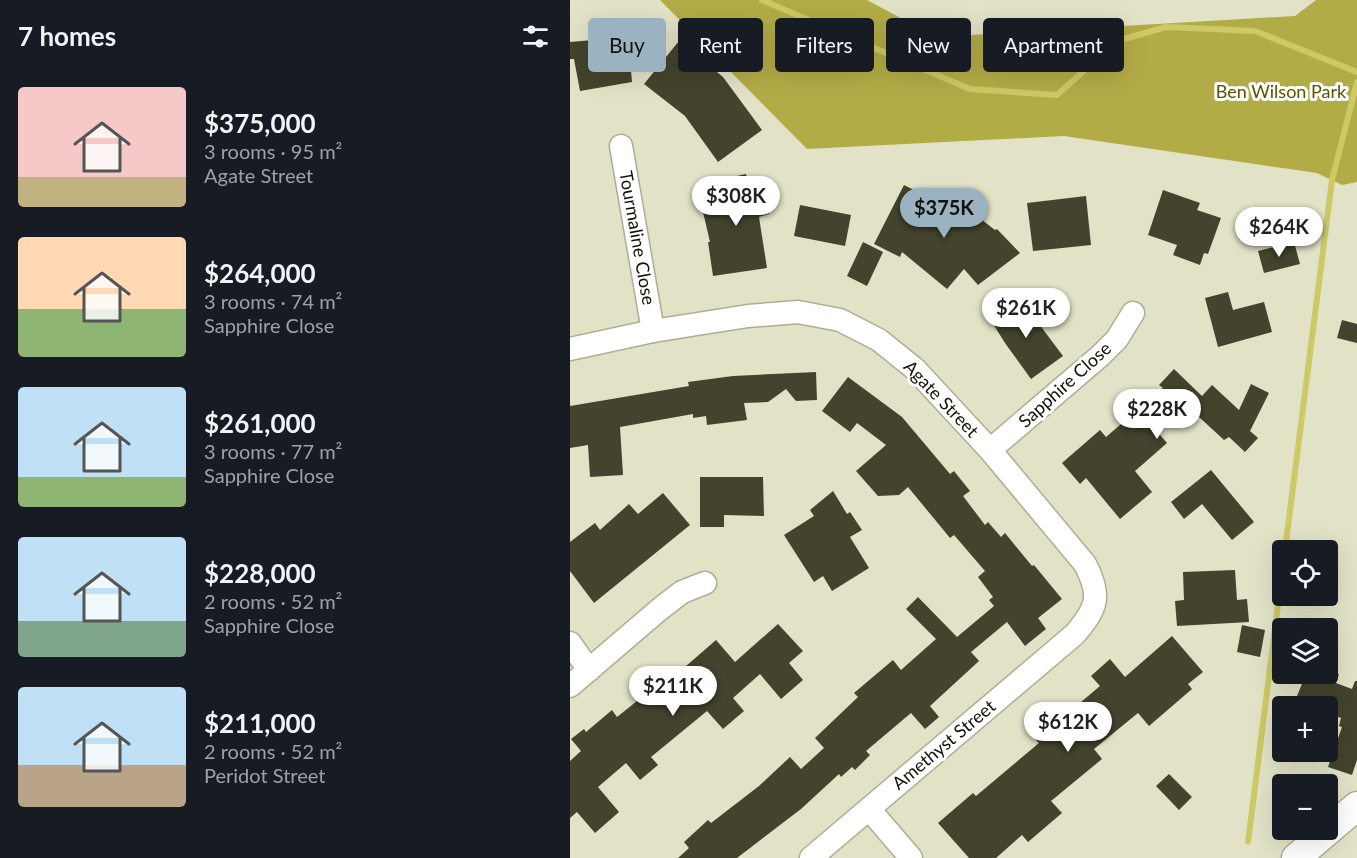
<!DOCTYPE html>
<html lang="en">
<head>
<meta charset="utf-8">
<style>
	:root { --surface:#171b24; --page:#242831; --text:#f1f3f6; --muted:#9ea1a6; --accent:#9bb3c1 }
	body { margin:0; font-family:Lato,sans-serif; background:var(--page); color:var(--text); height:100vh; display:flex; flex-direction:column; font-size:22px; white-space:nowrap }
	* { box-sizing:border-box; margin:0 }
	p { font-size:20px; color:var(--muted) }
	.icon { flex:none; width:33px; height:33px; fill:none; stroke:currentColor; stroke-width:2; stroke-linecap:round; stroke-linejoin:round }
	.map { position:relative; flex:1; overflow:hidden }
	.details { display:flex; flex-direction:column; background:var(--surface); width:570px }
	.details>* { flex:none }
	.guide { position:absolute; left:18px; top:18px; width:570px; height:54px; display:flex; gap:12px }
	.buttons { position:absolute; left:702px; top:540px; display:grid; gap:12px }
	.buttons a { display:grid; place-items:center; width:66px; height:66px; border-radius:6px; background:var(--surface); box-shadow:0 6px 24px #0002; font-size:30px }
	.price { position:absolute; translate:-50% -51px; padding:0 14px; border-radius:21px; background:#fff; color:#222; font-size:20px; line-height:39px; filter:drop-shadow(0 2px 3px #0008) }
	.price::after { content:''; position:absolute; left:50%; top:36px; width:18px; height:14px; margin-left:-9px; background:inherit; clip-path:polygon(0 0,100% 0,50% 100%) }
	.price.active { background:var(--accent); color:#111 }
	ul { padding:0; list-style:none }
	li { display:flex; align-items:center; gap:18px; height:150px; padding:0 18px }
	li span { display:grid; place-items:center; flex:none; width:168px; height:120px; border-radius:6px; color:#555 }
	li>.icon { margin-inline-start:auto }
	span .icon { width:72px; height:72px; fill:#fffc; stroke-width:1 }
	li b { font-size:26px }
	h2 { display:flex; justify-content:space-between; align-items:center; height:72px; padding:0 18px; font-size:26px }
	.pill { padding:0 21px; border-radius:6px; background:var(--surface); box-shadow:0 6px 24px #0002; font-size:21px; line-height:54px }
	.pill.active { background:var(--accent); color:#111 }
	main { display:flex; flex:1; min-height:0 }
	.map>svg:first-child { display:block }
	.forest { fill:#b2ac47 }
	.lines { fill:none; stroke-linecap:round; stroke-linejoin:round }
	.stream { stroke:#cec965; stroke-width:6 }
	.building { fill:#44432d }
	.minor-casing { stroke:#aeae94; stroke-width:25 }
	.tertiary-casing { stroke:#aeae94; stroke-width:31 }
	.minor { stroke:#fff; stroke-width:22 }
	.tertiary { stroke:#fff; stroke-width:28 }
	.labels { text-anchor:middle; stroke-width:6; stroke-linejoin:round; paint-order:stroke }
	.park-label { font-size:18px; fill:#575301; stroke:#fff }
	.street-label { font-size:18px; fill:#121208; stroke:#fff }
</style>
</head>
<body>
<main>
<section class="details">
<h2>7 homes<svg class="icon" aria-label="filters" viewBox="0 0 24 24"><path d="M4 7h16M4 17h16"/><circle cx="9" cy="7" r="2"/><circle cx="15" cy="17" r="2"/></svg></h2>
<ul>
<li><span style="background:linear-gradient(#f6c9c9 75%,#c2b280 0)"><svg class="icon" aria-label="home" viewBox="0 0 24 24"><path d="M3 11l9-7 9 7M6 9v11h12V9"/></svg></span><div><b>$375,000</b><p>3 rooms · 95 m²</p><p>Agate Street</p></div></li>
<li><span style="background:linear-gradient(#ffd9b3 60%,#8fb573 0)"><svg class="icon" aria-label="home" viewBox="0 0 24 24"><path d="M3 11l9-7 9 7M6 9v11h12V9"/></svg></span><div><b>$264,000</b><p>3 rooms · 74 m²</p><p>Sapphire Close</p></div></li>
<li><span style="background:linear-gradient(#bfe0f5 75%,#8fb573 0)"><svg class="icon" aria-label="home" viewBox="0 0 24 24"><path d="M3 11l9-7 9 7M6 9v11h12V9"/></svg></span><div><b>$261,000</b><p>3 rooms · 77 m²</p><p>Sapphire Close</p></div></li>
<li><span style="background:linear-gradient(#bfe0f5 70%,#7fa58c 0)"><svg class="icon" aria-label="home" viewBox="0 0 24 24"><path d="M3 11l9-7 9 7M6 9v11h12V9"/></svg></span><div><b>$228,000</b><p>2 rooms · 52 m²</p><p>Sapphire Close</p></div></li>
<li><span style="background:linear-gradient(#bfe0f5 65%,#b9a48a 0)"><svg class="icon" aria-label="home" viewBox="0 0 24 24"><path d="M3 11l9-7 9 7M6 9v11h12V9"/></svg></span><div><b>$211,000</b><p>2 rooms · 52 m²</p><p>Peridot Street</p></div></li>
</ul>
</section>
<div class="map">
<svg width="787" height="858" viewBox="0 0 787 858">
	<rect width="100%" height="100%" fill="#e2e2c7"/>
	<polygon class="forest" points="90,0 297,0 366,37 725,16 746,0 787,0 787,182 772,185 747,173 494,136 237,149"/>
	<g class="lines">
		<g class="stream">
			<polyline points="192,0 400,89 487,95 547,41 596,27 685,31 787,72"/>
			<polyline points="715,550 762,180 787,82"/>
			<polyline points="678,842 712,573"/>
		</g>
	</g>
	<g class="building">
		<polygon points="58,37 62,82 10,91 4,59 0,59 0,42"/>
		<polygon points="109,41 153,77 192,130 148,162 115,116 74,84"/>
		<polygon points="176,174 180,191 193,188 199,214 189,217 197,268 143,276 138,242 140,242 130,199 151,195 148,180"/>
		<polygon points="334,185 393,215 398,209 425,230 427,229 450,253 408,285 394,269 377,289 332,252 330,257 304,244"/>
		<polygon points="593,190 630,203 627,210 651,218 638,254 634,253 630,265 603,255 607,245 578,235"/>
		<polygon points="516,196 521,245 463,251 457,203"/>
		<polygon points="230,205 281,215 275,246 224,236"/>
		<polygon points="293,242 313,252 297,286 277,276"/>
		<polygon points="724,242 730,264 694,273 688,251"/>
		<polygon points="658,292 663,310 694,302 702,332 648,347 635,298"/>
		<polygon points="449,300 464,322 466,320 493,356 461,379 435,343 420,319"/>
		<polygon points="772,320 787,324 787,343 767,338"/>
		<polygon points="604,369 632,396 642,385 669,410 681,384 699,393 680,431 688,438 675,452 659,437 654,440 616,405 613,408 605,401 579,422 597,443 565,471 582,492 550,519 516,478 510,484 492,463 530,430 536,437 593,388 589,385"/>
		<polygon points="246,372 247,400 226,401 216,389 198,402 174,403 177,420 137,425 136,416 123,418 123,414 50,427 53,475 20,477 18,445 0,448 0,406 119,386 118,382 163,376"/>
		<polygon points="278,377 332,417 380,474 384,471 400,491 393,496 415,525 418,522 431,537 435,533 462,566 464,565 492,599 468,618 476,629 455,646 437,622 401,652 409,661 360,706 369,717 355,729 341,713 296,751 300,755 285,770 282,767 271,777 269,774 231,809 167,858 108,858 119,848 114,842 138,820 141,823 189,786 220,757 231,769 254,748 245,738 288,697 284,693 323,660 331,670 366,639 336,609 348,597 387,637 424,606 419,600 423,597 408,577 415,571 384,535 380,538 338,487 329,495 308,496 286,471 316,445 287,423 280,432 252,411"/>
		<polygon points="641,470 684,522 662,540 632,504 614,519 601,502"/>
		<polygon points="130,477 193,477 194,516 154,515 154,527 130,527"/>
		<polygon points="263,491 277,514 280,512 292,530 280,537 299,568 262,591 253,576 244,582 214,535 244,516 240,510"/>
		<polygon points="93,493 120,525 24,603 0,571 0,542 25,523 30,530 59,504 68,514"/>
		<polygon points="665,570 667,600 677,599 679,622 607,626 605,601 614,600 613,572"/>
		<polygon points="208,624 233,651 219,663 233,680 211,699 190,674 163,698 174,711 153,729 137,711 81,757 88,765 70,780 56,763 28,787 49,812 25,833 7,812 0,818 0,761 11,751 1,739 14,729 16,732 42,710 47,717 97,677 100,680 146,640 165,662"/>
		<polygon points="672,625 695,630 690,657 667,652"/>
		<polygon points="602,636 633,672 618,684 622,689 579,726 568,713 524,749 532,759 481,801 492,813 458,842 452,835 426,858 399,858 368,823 403,793 406,796 469,743 466,740 530,686 521,676 540,659 555,677"/>
		<polygon points="736,674 769,674 766,683 782,689 785,681 787,681 787,760 782,775 758,767 772,727 769,726 771,718 758,713 758,706 739,706 725,701"/>
		<polygon points="599,774 622,797 609,810 586,786"/>
	</g>
	<g class="lines">
		<defs>
			<g id="minor">
				<polyline points="51,146 83,331"/>
				<path d="M0 349 83 331 178 316 228 312 270 320 309 340 345 369 420 450 515 564C532 596 527 608 505 634L241 858"/>
				<polyline points="420,450 530,356 547,339 563,313"/>
				<polyline points="0,643 19,670"/>
				<polyline points="0,686 90,609 112,592 135,583"/>
				<polyline points="299,809 341,858"/>
			</g>
			<polyline id="tertiary" points="726,858 787,806"/>
		</defs>
		<use href="#minor" class="minor-casing"/>
		<use href="#tertiary" class="tertiary-casing"/>
		<use href="#minor" class="minor"/>
		<use href="#tertiary" class="tertiary"/>
	</g>
	<g class="labels">
		<g class="park-label">
			<text x="711" y="98">Ben Wilson Park</text>
		</g>
		<g class="street-label">
			<text transform="translate(67 238) rotate(80)" y="6">Tourmaline Close</text>
			<text transform="translate(495 385) rotate(-42)" y="6">Sapphire Close</text>
			<text transform="translate(371 399) rotate(46)" y="6">Agate Street</text>
			<text transform="translate(374 745) rotate(-40)" y="6">Amethyst Street</text>
		</g>
	</g>
</svg>
<div class="buttons">
<a><svg class="icon" aria-label="locate" viewBox="0 0 24 24"><circle cx="12" cy="12" r="6"/><path d="M12 2v4M12 18v4M2 12h4M18 12h4"/></svg></a>
<a><svg class="icon" aria-label="layers" viewBox="0 0 24 24"><path d="M12 4l9 5-9 5-9-5zM3 14l9 5 9-5"/></svg></a>
<a>+</a>
<a>−</a>
</div>
<b class="price" style="left:166px;top:227px">$308K</b>
<b class="price active" style="left:374px;top:239px">$375K</b>
<b class="price" style="left:709px;top:258px">$264K</b>
<b class="price" style="left:456px;top:339px">$261K</b>
<b class="price" style="left:587px;top:440px">$228K</b>
<b class="price" style="left:103px;top:717px">$211K</b>
<b class="price" style="left:498px;top:753px">$612K</b>
<div class="guide">
<a class="pill active">Buy</a>
<a class="pill">Rent</a>
<a class="pill">Filters</a>
<a class="pill">New</a>
<a class="pill">Apartment</a>
</div>
</div>
</main>
</body>
</html>
